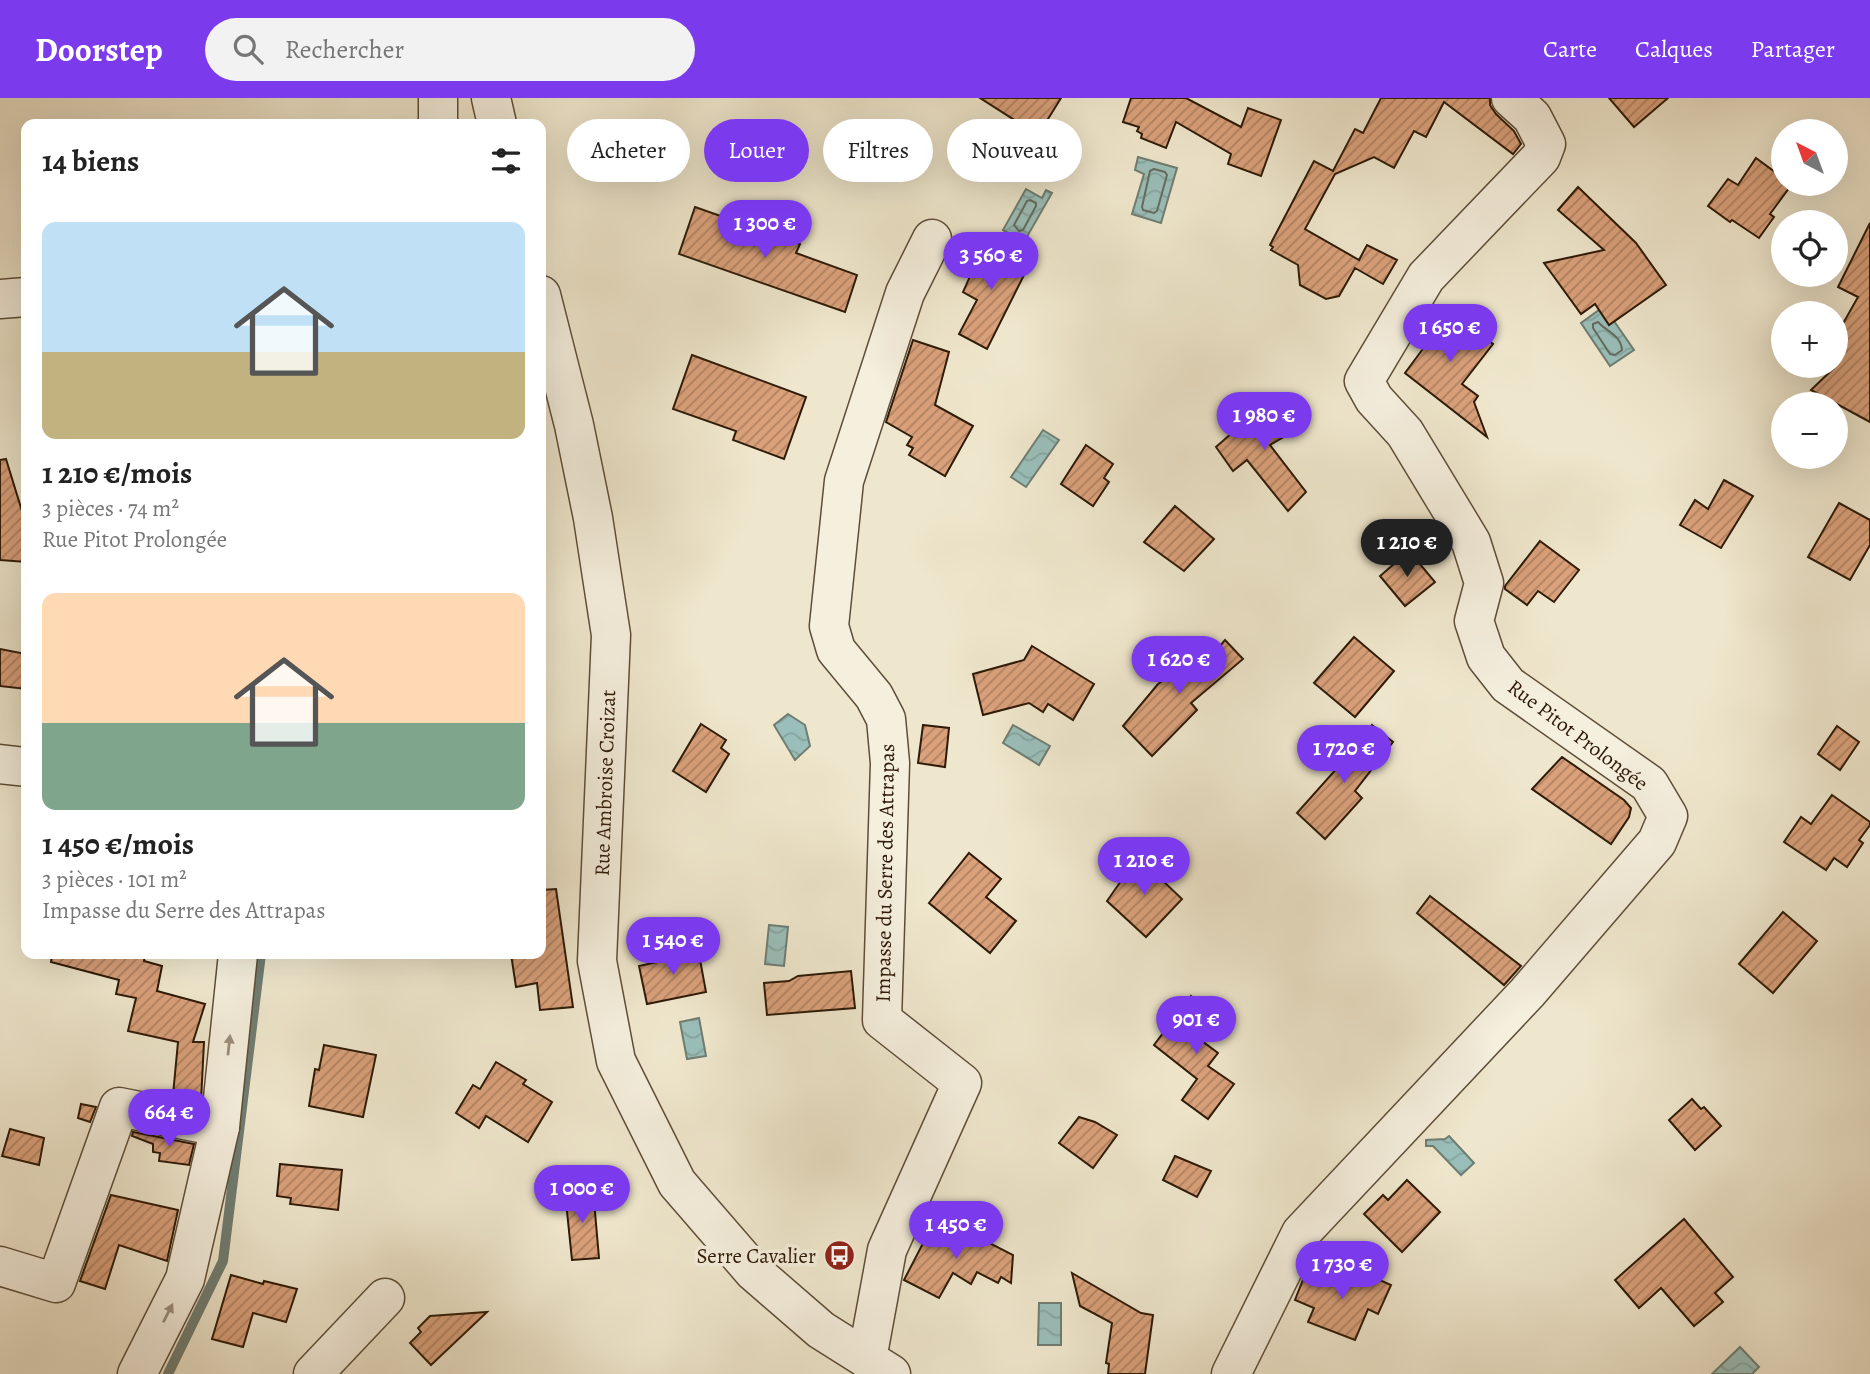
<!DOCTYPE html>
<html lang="fr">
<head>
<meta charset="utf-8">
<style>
	:root { --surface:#fff; --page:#f2f2f2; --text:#222; --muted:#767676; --accent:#7c3aed }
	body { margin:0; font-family:Alegreya,serif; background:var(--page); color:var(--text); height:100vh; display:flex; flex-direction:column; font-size:26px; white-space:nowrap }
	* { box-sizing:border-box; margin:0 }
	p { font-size:23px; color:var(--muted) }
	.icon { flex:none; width:38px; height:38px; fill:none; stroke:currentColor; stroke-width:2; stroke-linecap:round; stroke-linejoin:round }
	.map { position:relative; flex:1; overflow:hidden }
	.details { position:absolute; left:21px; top:21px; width:525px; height:840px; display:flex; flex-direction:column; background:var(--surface); border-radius:14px; box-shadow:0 7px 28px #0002 }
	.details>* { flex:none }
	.hud { position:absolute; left:567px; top:21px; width:665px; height:63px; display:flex; gap:14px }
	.needle { width:46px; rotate:319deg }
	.fabs { position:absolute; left:1771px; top:21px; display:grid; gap:14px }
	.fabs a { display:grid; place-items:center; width:77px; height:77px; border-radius:50%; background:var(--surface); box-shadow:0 7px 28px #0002; font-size:35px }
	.price { position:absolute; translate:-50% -60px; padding:0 16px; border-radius:24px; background:var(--accent); color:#fff; font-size:23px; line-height:46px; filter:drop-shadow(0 2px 4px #0008) }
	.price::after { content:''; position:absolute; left:50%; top:42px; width:21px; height:16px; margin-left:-10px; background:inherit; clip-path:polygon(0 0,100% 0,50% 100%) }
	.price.selected { background:#222; color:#fff }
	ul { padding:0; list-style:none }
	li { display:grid; align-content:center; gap:14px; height:371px; padding:0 21px }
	li span { display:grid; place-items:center; height:217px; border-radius:14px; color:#555 }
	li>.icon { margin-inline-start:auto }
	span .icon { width:126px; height:126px; fill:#fffc; stroke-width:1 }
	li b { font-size:30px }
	h2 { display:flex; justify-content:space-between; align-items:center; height:84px; padding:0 21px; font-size:30px }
	.pill { padding:0 24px; border-radius:32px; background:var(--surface); box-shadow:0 7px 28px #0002; font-size:24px; line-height:63px }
	.pill.selected { background:var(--accent); color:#fff }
	header { display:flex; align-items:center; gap:42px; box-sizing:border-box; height:98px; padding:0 35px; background:var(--accent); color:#fff }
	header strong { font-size:33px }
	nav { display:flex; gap:38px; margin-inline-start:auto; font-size:24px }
	.search { width:490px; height:63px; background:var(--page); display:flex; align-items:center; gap:18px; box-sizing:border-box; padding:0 24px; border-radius:38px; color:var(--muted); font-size:26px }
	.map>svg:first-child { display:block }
	.water { fill:url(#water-waves); stroke:#6f7d72; stroke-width:2 }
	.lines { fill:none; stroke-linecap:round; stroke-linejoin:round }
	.shore { stroke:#646c60; stroke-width:2 }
	.stream { stroke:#6f7d72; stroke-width:10 }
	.building { fill:url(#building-hatch); stroke:#2e1a07; stroke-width:2 }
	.minor-casing { stroke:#5e4d38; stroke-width:41 }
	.minor { stroke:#f5efde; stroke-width:38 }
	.oneway { fill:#9b8f7d }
	.labels { text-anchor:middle; stroke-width:7; stroke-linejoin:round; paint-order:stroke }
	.street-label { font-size:21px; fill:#2e1a07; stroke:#f5efde }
	.poi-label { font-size:21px; fill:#2e1a07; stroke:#f5efde; text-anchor:end }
</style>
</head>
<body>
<header>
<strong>Doorstep</strong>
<div class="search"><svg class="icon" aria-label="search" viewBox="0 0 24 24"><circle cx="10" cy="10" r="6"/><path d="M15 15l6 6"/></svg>Rechercher</div>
<nav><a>Carte</a><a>Calques</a><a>Partager</a></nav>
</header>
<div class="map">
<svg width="1870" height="1276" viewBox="0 0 1870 1276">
	<defs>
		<pattern id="water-waves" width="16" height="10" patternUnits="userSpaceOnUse" patternTransform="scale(1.75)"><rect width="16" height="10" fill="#9abfba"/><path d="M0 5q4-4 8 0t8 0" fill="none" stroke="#85a49e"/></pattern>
		<pattern id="building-hatch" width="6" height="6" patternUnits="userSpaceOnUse" patternTransform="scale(1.75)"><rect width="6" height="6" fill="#daa17b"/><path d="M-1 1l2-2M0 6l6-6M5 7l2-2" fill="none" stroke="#b18263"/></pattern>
	</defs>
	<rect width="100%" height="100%" fill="#efe7cd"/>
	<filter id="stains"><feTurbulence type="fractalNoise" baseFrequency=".00286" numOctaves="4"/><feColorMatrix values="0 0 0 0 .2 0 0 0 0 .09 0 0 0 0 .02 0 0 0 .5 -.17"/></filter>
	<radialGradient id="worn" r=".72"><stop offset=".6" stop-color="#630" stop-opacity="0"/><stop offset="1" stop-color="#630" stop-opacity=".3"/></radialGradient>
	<g class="water">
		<polygon points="1138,59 1177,70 1161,125 1132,116 1144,76 1135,72"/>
		<polygon points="1026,91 1042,100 1046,92 1052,95 1024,144 1003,132"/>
		<polygon points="1599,212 1609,226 1614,223 1634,252 1610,268 1581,225"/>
		<polygon points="1043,332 1059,342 1026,389 1011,379"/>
		<polygon points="788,616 805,627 810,648 795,662 774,627"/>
		<polygon points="1013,627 1050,648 1039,667 1003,645"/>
		<polygon points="769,827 788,829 784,868 765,866"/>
		<polygon points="699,920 706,958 687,961 680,924"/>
		<polygon points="1449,1038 1474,1065 1461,1077 1433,1048 1426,1048 1426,1042 1445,1041"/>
		<polygon points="1039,1205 1061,1205 1061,1247 1038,1247"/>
		<polygon points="1740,1249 1759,1269 1752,1276 1712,1276"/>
	</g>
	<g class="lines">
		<g class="shore">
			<polygon points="1154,71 1165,74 1167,77 1157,113 1154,115 1143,112 1142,109 1150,73"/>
			<polygon points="1030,102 1036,105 1036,108 1023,132 1019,133 1014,127 1027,103"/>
			<path d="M1598 224C1607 234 1621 237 1622 252L1615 257 1610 256 1593 230V226Z"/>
		</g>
		<polyline class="stream" points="168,1276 223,1163 261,856"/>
	</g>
	<g class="building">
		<polygon points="980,0 1061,0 1038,37"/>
		<polygon points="1131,0 1186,0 1241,29 1248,10 1281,22 1261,78 1228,66 1231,56 1176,24 1166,50 1141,40 1142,36 1137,33 1139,29 1123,24"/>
		<polygon points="1381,0 1490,0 1490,7 1496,16 1514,33 1521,46 1513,56 1444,4 1426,39 1414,33 1394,70 1374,59 1335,76 1305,131 1359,162 1367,147 1397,162 1383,186 1355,170 1339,198 1326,201 1300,187 1298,167 1271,152 1273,149 1270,147 1314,63 1333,73 1355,31 1363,35"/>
		<polygon points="1609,0 1668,0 1634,29"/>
		<polygon points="1756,60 1783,80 1783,86 1792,86 1770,116 1774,119 1759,140 1732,122 1730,124 1708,108 1728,81 1738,87"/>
		<polygon points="1578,89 1636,145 1666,187 1609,227 1595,206 1581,216 1544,165 1604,152 1558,112"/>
		<polygon points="695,109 800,146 796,155 857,177 845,214 679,156"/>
		<polygon points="1870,125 1870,324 1811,292 1836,268 1836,238 1858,199 1838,189"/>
		<polygon points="985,145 994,150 995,147 1029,167 987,251 959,236 977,202 963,194"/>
		<polygon points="1439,211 1461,225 1463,223 1493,246 1462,286 1478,298 1474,304 1487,339 1405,275 1431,240 1420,232 1432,212 1436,215"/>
		<polygon points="913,242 949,254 935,307 973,328 945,378 909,357 913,350 907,347 912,339 886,324"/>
		<polygon points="692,257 806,299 784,361 733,342 736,333 673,311"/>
		<polygon points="1271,304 1294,333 1270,347 1306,394 1288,413 1247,362 1233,373 1216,349 1248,321 1243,315"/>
		<polygon points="1086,347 1113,366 1104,380 1109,384 1093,408 1061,386"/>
		<polygon points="6,361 22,413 26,412 26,464 0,462 0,362"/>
		<polygon points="1724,382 1753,398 1721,450 1680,427 1695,402 1708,411"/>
		<polygon points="1839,405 1870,422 1870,447 1850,482 1808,459"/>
		<polygon points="1175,408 1214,441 1184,473 1144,444"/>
		<polygon points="1540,443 1579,472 1554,504 1538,493 1527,507 1505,491 1505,488"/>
		<polygon points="1409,453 1435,484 1405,508 1380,478"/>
		<polygon points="1354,539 1394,573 1355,619 1314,585"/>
		<polygon points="1225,542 1243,561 1191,605 1197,612 1152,658 1123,628 1158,586 1171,577 1168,573 1196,547 1209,561"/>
		<polygon points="1032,548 1094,586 1073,622 1048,606 1043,614 1029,605 983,617 973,576 1024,562"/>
		<polygon points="0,551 26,556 26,591 0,588"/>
		<polygon points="701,626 726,642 721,650 729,656 706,694 673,673"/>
		<polygon points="923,627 949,630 945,669 918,665"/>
		<polygon points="1372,627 1393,644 1355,693 1362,700 1325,741 1297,715 1355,650"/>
		<polygon points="1837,628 1859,644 1840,672 1818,656"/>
		<polygon points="1562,659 1624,702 1631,710 1629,719 1611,746 1532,691"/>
		<polygon points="1832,697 1870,724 1870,727 1859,742 1863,745 1847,769 1834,760 1826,772 1784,744 1801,719 1811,726"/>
		<polygon points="969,755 1001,781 986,799 1016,823 990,855 929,805"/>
		<polygon points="1140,756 1166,779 1163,783 1182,801 1146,839 1107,803"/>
		<polygon points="556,791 573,909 540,912 537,885 516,889 511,856 541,856 541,792"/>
		<polygon points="1430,798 1521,868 1504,887 1417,815"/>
		<polygon points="1783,814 1817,843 1773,895 1739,866"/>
		<polygon points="698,851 706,894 647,906 639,868 657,864 656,860"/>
		<polygon points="52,856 145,856 144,863 162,868 157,893 205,906 193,944 204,944 201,1003 173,997 178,944 128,933 136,900 116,896 119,882 51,864"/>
		<polygon points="851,873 855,910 767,917 764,885 789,883 798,878"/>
		<polygon points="1191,898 1219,920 1202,943 1218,955 1208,968 1234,986 1208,1021 1182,1002 1197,981 1154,947"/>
		<polygon points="324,947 376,957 363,1019 309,1008 315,971 319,972"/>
		<polygon points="496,964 526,982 523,986 552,1004 528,1044 486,1018 479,1030 456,1015 473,987 480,991"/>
		<polygon points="1692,1001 1701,1011 1704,1009 1721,1028 1695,1052 1669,1022"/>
		<polygon points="81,1006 96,1009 90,1024 78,1020"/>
		<polygon points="1079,1019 1095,1024 1117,1037 1093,1070 1059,1045"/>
		<polygon points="10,1031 44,1040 39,1067 2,1058"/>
		<polygon points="133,1034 194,1046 189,1067 159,1063 160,1055 153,1054 153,1046 132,1038"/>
		<polygon points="1175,1058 1211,1073 1197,1099 1163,1082"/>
		<polygon points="280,1066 342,1072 338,1112 290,1106 291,1100 277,1098"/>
		<polygon points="1407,1082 1440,1114 1402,1154 1364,1116 1383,1097 1388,1102"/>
		<polygon points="593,1091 599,1160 572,1162 565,1094"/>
		<polygon points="111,1097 178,1112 167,1163 119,1147 105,1191 80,1183"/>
		<polygon points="1684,1121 1733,1179 1715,1195 1723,1204 1694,1228 1661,1190 1639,1210 1615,1182"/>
		<polygon points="934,1124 971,1142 974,1137 1013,1157 1011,1185 1001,1179 998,1185 977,1174 971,1186 953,1175 939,1200 904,1182"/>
		<polygon points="1343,1171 1363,1178 1364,1175 1391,1187 1378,1216 1368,1211 1355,1242 1308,1224 1314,1210 1295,1202 1306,1174 1337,1186"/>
		<polygon points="1072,1175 1141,1215 1153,1217 1145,1276 1108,1276 1109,1266 1106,1265 1112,1225 1080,1208"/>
		<polygon points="231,1177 263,1186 264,1183 297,1191 286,1224 253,1215 243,1249 212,1241"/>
		<polygon points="487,1214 431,1267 410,1245 421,1234 418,1230 430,1218"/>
	</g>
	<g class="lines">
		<defs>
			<g id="minor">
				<polyline points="491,0 497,26"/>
				<polyline points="438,26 438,0"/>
				<polyline points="541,197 574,327 593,420 611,537 597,863 616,963 677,1085 754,1174 821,1232 891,1276"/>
				<polyline points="0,201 26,199"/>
				<polyline points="0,666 26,669"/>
				<polyline points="0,1168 56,1185 119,1009 220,1029"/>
				<polyline points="867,1261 887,1152 962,985 882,922 890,665 886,621 874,598 836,552 829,528 844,383 905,195 932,141"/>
				<polyline points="137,1276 185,1181 220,1029 238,856"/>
				<polyline points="313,1276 385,1200"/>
				<polyline points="1231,1276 1301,1135 1527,895 1657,744 1668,718 1649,686 1508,587 1486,559 1474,523 1484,485 1471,444 1405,335 1374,301 1364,283 1426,179 1541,59 1546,46 1532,19 1511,0"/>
			</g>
		</defs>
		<use href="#minor" class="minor-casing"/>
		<use href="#minor" class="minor"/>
	</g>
	<defs><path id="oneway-solid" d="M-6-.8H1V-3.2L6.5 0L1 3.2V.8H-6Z" transform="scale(1.75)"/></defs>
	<g class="oneway">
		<use href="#oneway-solid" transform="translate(229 947) rotate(-84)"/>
		<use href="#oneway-solid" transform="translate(168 1215) rotate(-63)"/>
	</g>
	<defs>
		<symbol id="bus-disc" viewBox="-11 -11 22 22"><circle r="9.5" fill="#8f2418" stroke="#f5efde"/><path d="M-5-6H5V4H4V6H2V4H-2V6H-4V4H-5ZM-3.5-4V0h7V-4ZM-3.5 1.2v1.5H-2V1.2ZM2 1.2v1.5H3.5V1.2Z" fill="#fff"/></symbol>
	</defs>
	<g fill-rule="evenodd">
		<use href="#bus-disc" x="822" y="1140" width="35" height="35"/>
	</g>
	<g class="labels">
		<g class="street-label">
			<text transform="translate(1578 637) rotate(37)" y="7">Rue Pitot Prolongée</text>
			<text transform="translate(605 685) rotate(-88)" y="7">Rue Ambroise Croizat</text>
			<text transform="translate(885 775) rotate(-89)" y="7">Impasse du Serre des Attrapas</text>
		</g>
		<g class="poi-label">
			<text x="816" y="1165">Serre Cavalier</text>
		</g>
	</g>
	<rect width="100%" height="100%" filter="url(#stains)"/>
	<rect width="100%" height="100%" fill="url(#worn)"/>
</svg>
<div class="fabs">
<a><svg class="needle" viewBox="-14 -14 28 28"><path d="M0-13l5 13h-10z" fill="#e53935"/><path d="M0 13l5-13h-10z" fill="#767676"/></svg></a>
<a><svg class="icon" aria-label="locate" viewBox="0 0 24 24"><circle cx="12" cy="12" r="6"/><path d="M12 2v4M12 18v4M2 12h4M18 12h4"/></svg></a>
<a>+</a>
<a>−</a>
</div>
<b class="price" style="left:765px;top:162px">1 300 €</b>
<b class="price" style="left:991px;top:194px">3 560 €</b>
<b class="price" style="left:1450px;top:266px">1 650 €</b>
<b class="price" style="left:1264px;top:354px">1 980 €</b>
<b class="price selected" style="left:1407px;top:481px">1 210 €</b>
<b class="price" style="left:1179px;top:598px">1 620 €</b>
<b class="price" style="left:1344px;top:687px">1 720 €</b>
<b class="price" style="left:1144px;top:799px">1 210 €</b>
<b class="price" style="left:673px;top:879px">1 540 €</b>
<b class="price" style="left:1196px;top:958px">901 €</b>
<b class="price" style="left:169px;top:1051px">664 €</b>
<b class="price" style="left:582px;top:1127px">1 000 €</b>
<b class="price" style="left:956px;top:1163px">1 450 €</b>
<b class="price" style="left:1342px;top:1203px">1 730 €</b>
<div class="hud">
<a class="pill">Acheter</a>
<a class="pill selected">Louer</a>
<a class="pill">Filtres</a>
<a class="pill">Nouveau</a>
</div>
<section class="details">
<h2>14 biens<svg class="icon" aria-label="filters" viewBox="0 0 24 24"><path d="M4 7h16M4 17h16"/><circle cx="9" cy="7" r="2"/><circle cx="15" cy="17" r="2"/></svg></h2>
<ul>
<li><span style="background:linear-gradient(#bfe0f5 60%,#c2b280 0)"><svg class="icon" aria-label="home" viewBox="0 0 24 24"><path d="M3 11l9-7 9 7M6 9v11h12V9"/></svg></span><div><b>1 210 €/mois</b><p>3 pièces · 74 m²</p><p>Rue Pitot Prolongée</p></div></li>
<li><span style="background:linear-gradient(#ffd9b3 60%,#7fa58c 0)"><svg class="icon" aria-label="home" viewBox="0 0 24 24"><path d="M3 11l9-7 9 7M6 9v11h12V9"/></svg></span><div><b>1 450 €/mois</b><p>3 pièces · 101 m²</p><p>Impasse du Serre des Attrapas</p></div></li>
</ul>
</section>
</div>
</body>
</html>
